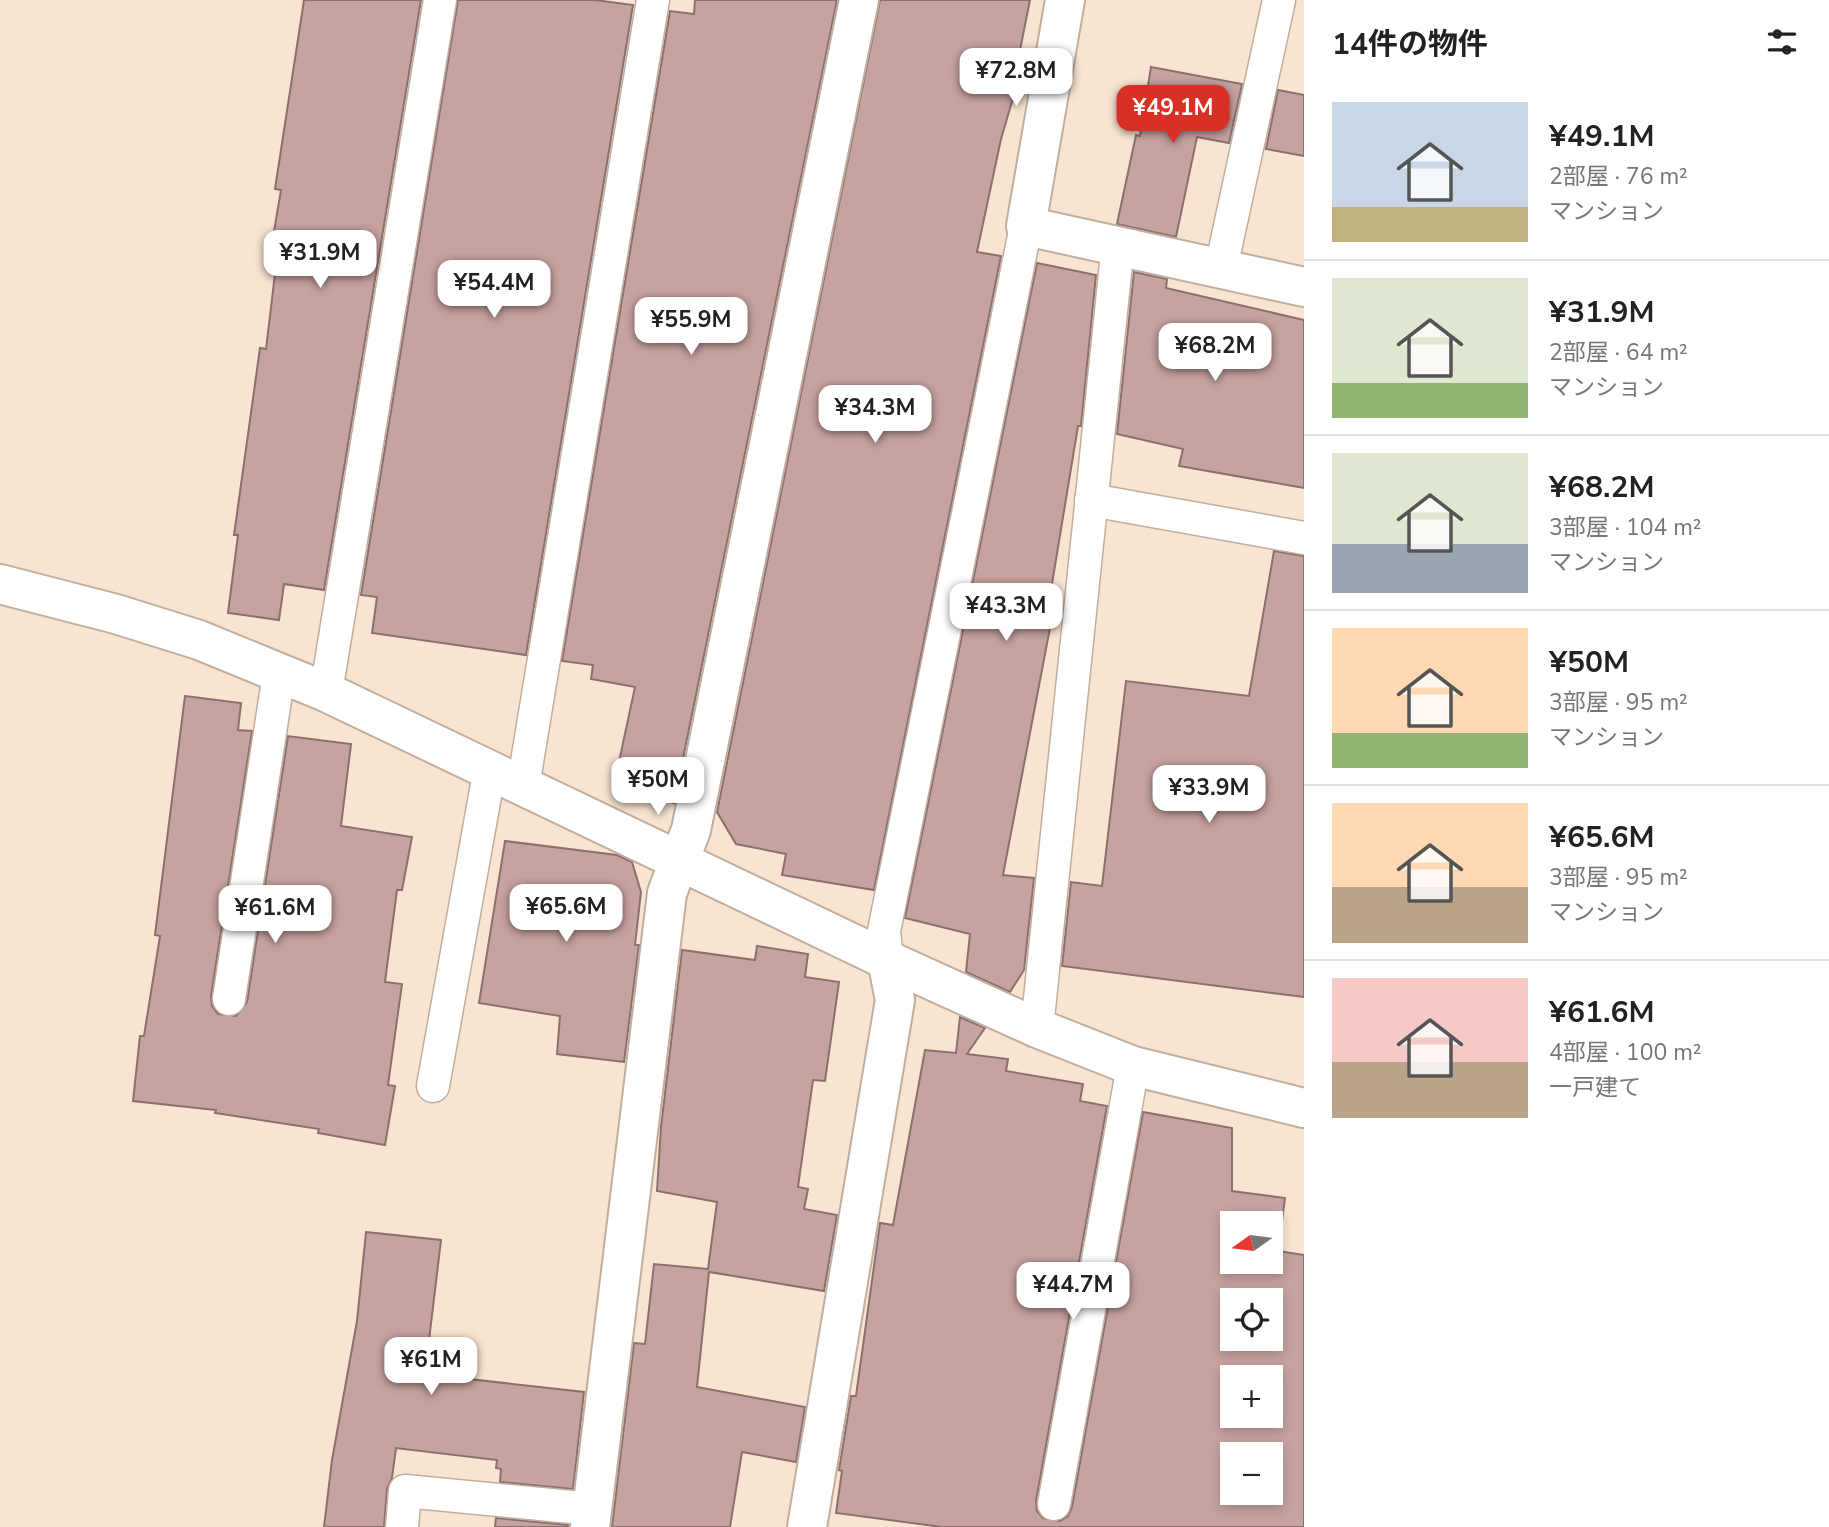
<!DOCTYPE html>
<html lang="ja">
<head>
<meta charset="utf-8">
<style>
	:root { --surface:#fff; --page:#f6f6f6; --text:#222; --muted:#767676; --line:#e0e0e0; --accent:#d93025 }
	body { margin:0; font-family:"Nunito Sans","Noto Sans JP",sans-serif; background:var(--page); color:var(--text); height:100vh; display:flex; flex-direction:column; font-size:26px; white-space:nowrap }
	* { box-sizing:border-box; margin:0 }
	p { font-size:23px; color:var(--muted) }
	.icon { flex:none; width:38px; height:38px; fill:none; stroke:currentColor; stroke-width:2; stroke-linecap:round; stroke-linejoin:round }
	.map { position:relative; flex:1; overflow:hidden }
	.panel { display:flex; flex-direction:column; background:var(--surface); width:525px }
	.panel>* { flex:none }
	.needle { width:46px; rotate:256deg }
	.controls { position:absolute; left:1220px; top:1211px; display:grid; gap:14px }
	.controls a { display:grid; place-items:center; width:63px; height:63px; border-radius:0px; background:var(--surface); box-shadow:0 4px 10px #0003; font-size:35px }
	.price { position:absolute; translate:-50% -60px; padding:0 16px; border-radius:14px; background:#fff; color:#222; font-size:23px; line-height:46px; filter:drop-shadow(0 2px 4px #0008) }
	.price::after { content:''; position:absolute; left:50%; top:42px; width:21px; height:16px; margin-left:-10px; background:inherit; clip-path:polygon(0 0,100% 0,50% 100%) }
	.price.active { background:var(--accent); color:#fff }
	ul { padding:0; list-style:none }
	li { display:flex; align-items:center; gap:21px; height:175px; padding:0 28px }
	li+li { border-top:2px solid var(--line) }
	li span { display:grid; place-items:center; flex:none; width:196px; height:140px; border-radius:0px; color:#555 }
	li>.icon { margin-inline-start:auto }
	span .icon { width:84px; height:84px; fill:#fffc; stroke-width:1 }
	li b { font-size:30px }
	h2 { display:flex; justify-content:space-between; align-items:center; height:84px; padding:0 28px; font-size:30px }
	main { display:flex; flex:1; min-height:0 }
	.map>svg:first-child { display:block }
	.building { fill:#c6a2a0; stroke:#8b706f; stroke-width:2; fill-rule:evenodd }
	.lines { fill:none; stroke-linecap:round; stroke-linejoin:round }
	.lane-casing { stroke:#c2ae9d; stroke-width:35 }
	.street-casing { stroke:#c2ae9d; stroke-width:42 }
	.secondary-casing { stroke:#c2ae9d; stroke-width:42 }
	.lane { stroke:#fff; stroke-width:32 }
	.street { stroke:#fff; stroke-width:38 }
	.secondary { stroke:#fff; stroke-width:38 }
</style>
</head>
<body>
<main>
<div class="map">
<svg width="1304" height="1527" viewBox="0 0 1304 1527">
	<rect width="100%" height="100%" fill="#f9e4d2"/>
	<g class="building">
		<polygon points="304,0 421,0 324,590 284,584 279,620 228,613 238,535 234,535 260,348 266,349 277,257 270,255 281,190 275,189"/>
		<polygon points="458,0 595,0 633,5 526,655 372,633 377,597 361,595"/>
		<polygon points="695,0 837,0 674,803 613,790 635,687 591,679 593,665 562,661 670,11 694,14"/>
		<polygon points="880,0 1030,0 1016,70 1021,71 1001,139 977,252 1001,256 874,890 782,875 786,854 736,844 717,812"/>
		<polygon points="1151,67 1242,84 1229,143 1197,137 1176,237 1117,224 1136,135 1140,136"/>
		<polygon points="1278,90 1304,95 1304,156 1266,149"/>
		<polygon points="1037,263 1096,275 1081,426 1078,426 1051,590 1057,591 1003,875 1034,878 1024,970 1010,992 966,972 970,934 905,918"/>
		<polygon points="1134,272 1167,279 1166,288 1304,320 1304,488 1179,466 1183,449 1117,434"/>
		<polygon points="1274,551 1304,556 1304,997 1062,966 1071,882 1102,886 1126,681 1249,696"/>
		<polygon points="185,696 241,703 238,730 252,731 211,996 212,1006 218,1014 236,1016 247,1002 288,736 351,744 341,826 412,837 402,890 397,890 385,982 402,984 388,1085 395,1086 385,1145 318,1133 319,1129 215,1113 216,1110 133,1101 140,1036 144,1036 160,936 155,935"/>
		<polygon points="505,841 617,855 632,862 641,892 635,945 639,945 624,1062 557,1054 560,1016 479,1003"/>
		<polygon points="757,946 808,954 805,977 839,982 825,1081 813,1080 798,1187 808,1189 804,1209 837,1215 824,1291 709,1272 697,1387 805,1407 796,1462 742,1452 730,1527 612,1527 634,1343 645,1344 654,1264 708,1269 717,1202 657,1191 661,1127 682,950 755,960"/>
		<path d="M960 1017 985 1028 967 1054 1008 1059 1006 1071 1083 1084 1080 1101 1107 1106 1036 1501 1037 1511 1043 1518 1060 1521 1068 1516 1072 1507 1143 1112 1232 1128V1191L1285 1198 1278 1251 1304 1255V1527H942L836 1513 842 1471 839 1470 851 1396H856L880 1223 893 1225 925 1050 956 1053ZM1232 1223H1270V1262H1232ZM1232 1300H1270V1339H1232ZM1232 1377H1270V1416H1232ZM1232 1454H1270V1493H1232Z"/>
		<polygon points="366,1232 441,1240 425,1374 584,1392 573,1489 500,1482 501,1469 496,1468 497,1460 396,1448 392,1478 387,1489 384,1527 324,1527 332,1460 357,1321"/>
		<polygon points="496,1518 568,1525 569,1527 495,1527"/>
	</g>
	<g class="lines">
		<defs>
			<g id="lane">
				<polyline points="1221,268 1279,0"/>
				<polyline points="1091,500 1304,538"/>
				<polyline points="326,692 440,0"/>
				<polyline points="523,786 653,0"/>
				<polyline points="887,960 884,931 1026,226"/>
				<polyline points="229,999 279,674"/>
				<polyline points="1037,1028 1118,244"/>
				<polyline points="433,1086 490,768"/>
				<polyline points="1054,1504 1133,1066"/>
				<polyline points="402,1527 405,1491 592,1509"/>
			</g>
			<g id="street">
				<polyline points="1065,0 1026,226 1304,287"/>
				<polyline points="590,1527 667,893 691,830 859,0"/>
				<polyline points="807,1527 895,1000 887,960"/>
			</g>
			<polyline id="secondary" points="0,584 116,614 199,640 326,692 887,960 1037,1028 1133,1066 1304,1108"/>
		</defs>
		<use href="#lane" class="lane-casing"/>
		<use href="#street" class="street-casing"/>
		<use href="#secondary" class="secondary-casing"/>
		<use href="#lane" class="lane"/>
		<use href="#street" class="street"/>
		<use href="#secondary" class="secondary"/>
	</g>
</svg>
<div class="controls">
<a><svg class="needle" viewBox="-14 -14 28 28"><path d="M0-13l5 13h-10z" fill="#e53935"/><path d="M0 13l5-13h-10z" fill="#767676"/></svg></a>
<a><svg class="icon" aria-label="locate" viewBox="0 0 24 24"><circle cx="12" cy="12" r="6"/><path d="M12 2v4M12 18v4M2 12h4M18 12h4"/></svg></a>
<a>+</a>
<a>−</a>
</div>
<b class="price" style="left:1016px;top:108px">¥72.8M</b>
<b class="price active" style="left:1173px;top:145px">¥49.1M</b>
<b class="price" style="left:320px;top:290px">¥31.9M</b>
<b class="price" style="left:494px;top:320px">¥54.4M</b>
<b class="price" style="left:691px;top:357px">¥55.9M</b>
<b class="price" style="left:1215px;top:383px">¥68.2M</b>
<b class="price" style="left:875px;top:445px">¥34.3M</b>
<b class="price" style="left:1006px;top:643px">¥43.3M</b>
<b class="price" style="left:658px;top:817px">¥50M</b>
<b class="price" style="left:1209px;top:825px">¥33.9M</b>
<b class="price" style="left:566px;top:944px">¥65.6M</b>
<b class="price" style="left:275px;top:945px">¥61.6M</b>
<b class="price" style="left:1073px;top:1322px">¥44.7M</b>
<b class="price" style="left:431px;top:1397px">¥61M</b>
</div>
<section class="panel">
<h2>14件の物件<svg class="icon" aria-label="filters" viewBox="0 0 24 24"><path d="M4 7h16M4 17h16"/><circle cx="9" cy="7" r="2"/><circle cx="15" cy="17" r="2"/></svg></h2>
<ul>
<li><span style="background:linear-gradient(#c9d6e8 75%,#c2b280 0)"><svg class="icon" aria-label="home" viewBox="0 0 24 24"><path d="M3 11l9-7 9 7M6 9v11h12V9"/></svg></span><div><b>¥49.1M</b><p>2部屋 · 76 m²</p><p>マンション</p></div></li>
<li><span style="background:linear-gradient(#dfe7d0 75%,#8fb573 0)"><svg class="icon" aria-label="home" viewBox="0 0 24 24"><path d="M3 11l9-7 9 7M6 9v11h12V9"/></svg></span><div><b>¥31.9M</b><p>2部屋 · 64 m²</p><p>マンション</p></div></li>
<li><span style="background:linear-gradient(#dfe7d0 65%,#9aa5b1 0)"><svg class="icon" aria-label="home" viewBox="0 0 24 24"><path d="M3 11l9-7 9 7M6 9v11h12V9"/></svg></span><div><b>¥68.2M</b><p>3部屋 · 104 m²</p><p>マンション</p></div></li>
<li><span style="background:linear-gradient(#ffd9b3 75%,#8fb573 0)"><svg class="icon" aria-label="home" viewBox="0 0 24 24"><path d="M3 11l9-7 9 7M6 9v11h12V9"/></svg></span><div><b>¥50M</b><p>3部屋 · 95 m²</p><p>マンション</p></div></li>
<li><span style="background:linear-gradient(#ffd9b3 60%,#b9a48a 0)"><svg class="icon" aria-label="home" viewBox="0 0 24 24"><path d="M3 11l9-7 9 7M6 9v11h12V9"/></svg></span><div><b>¥65.6M</b><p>3部屋 · 95 m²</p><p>マンション</p></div></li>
<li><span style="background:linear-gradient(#f6c9c9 60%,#b9a48a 0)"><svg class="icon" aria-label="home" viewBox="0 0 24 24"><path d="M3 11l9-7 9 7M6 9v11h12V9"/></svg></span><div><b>¥61.6M</b><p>4部屋 · 100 m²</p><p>一戸建て</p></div></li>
</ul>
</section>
</main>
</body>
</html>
